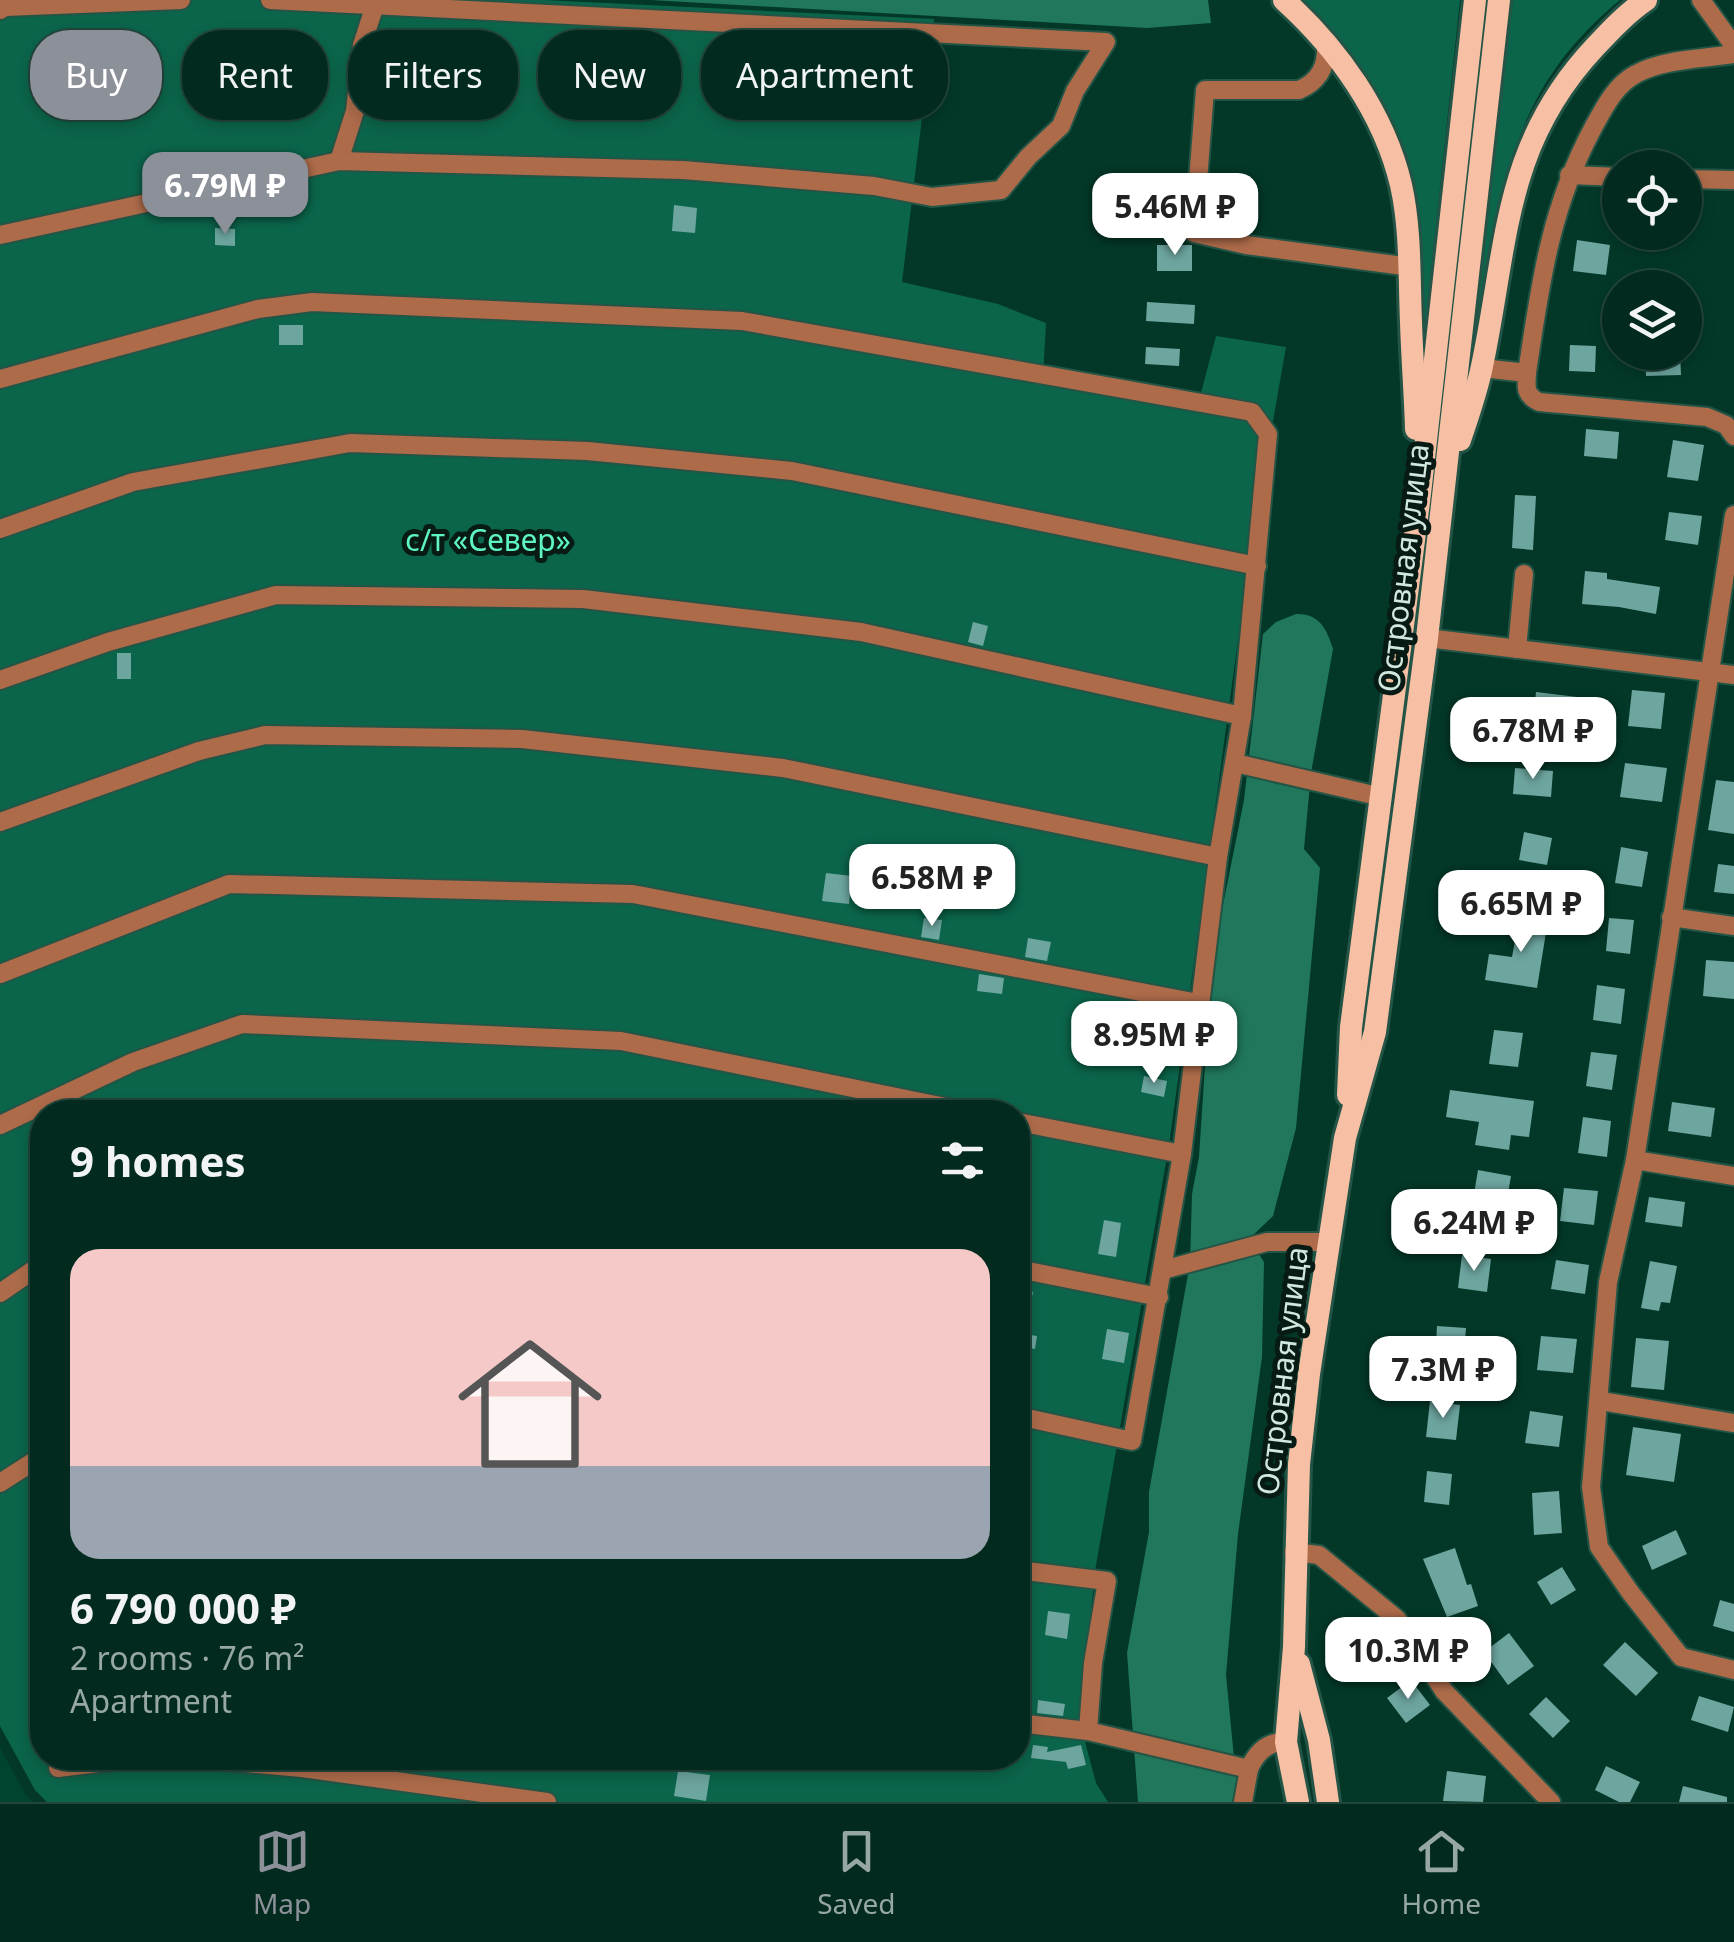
<!DOCTYPE html>
<html lang="en">
<head>
<meta charset="utf-8">
<style>
	:root { --surface:#022a1e; --page:#10362b; --text:#f1f3f6; --muted:#96a7a4; --line:#23463c; --accent:#8c9099 }
	body { margin:0; font-family:"Noto Sans",sans-serif; background:var(--page); color:var(--text); height:100vh; display:flex; flex-direction:column; font-size:38px; white-space:nowrap }
	* { box-sizing:border-box; margin:0 }
	p { font-size:32px; color:var(--muted) }
	.icon { flex:none; width:55px; height:55px; fill:none; stroke:currentColor; stroke-width:2; stroke-linecap:round; stroke-linejoin:round }
	.map { position:relative; flex:1; overflow:hidden }
	.drawer { position:absolute; left:30px; top:1100px; width:1000px; height:670px; display:flex; flex-direction:column; background:var(--surface); border-radius:40px; box-shadow:0 5px 15px #0003,0 0 0 2px var(--line) }
	.drawer>* { flex:none }
	.hud { position:absolute; left:30px; top:30px; width:1000px; height:90px; display:flex; gap:20px }
	.buttons { position:absolute; left:1602px; top:150px; display:grid; gap:20px }
	.buttons a { display:grid; place-items:center; width:100px; height:100px; border-radius:50%; background:var(--surface); box-shadow:0 5px 15px #0003,0 0 0 2px var(--line); font-size:50px }
	.price { position:absolute; translate:-50% -85px; padding:0 22px; border-radius:20px; background:#fff; color:#222; font-size:32px; line-height:65px; filter:drop-shadow(0 2px 5px #0008) }
	.price::after { content:''; position:absolute; left:50%; top:60px; width:30px; height:22px; margin-left:-15px; background:inherit; clip-path:polygon(0 0,100% 0,50% 100%) }
	.price.on { background:var(--accent); color:#fff }
	ul { padding:0; list-style:none }
	li { display:grid; align-content:center; gap:20px; height:530px; padding:0 40px }
	li span { display:grid; place-items:center; height:310px; border-radius:30px; color:#555 }
	li>.icon { margin-inline-start:auto }
	span .icon { width:180px; height:180px; fill:#fffc; stroke-width:1 }
	li b { font-size:42px }
	h2 { display:flex; justify-content:space-between; align-items:center; height:120px; padding:0 40px; font-size:42px }
	.pill { padding:0 35px; border-radius:40px; background:var(--surface); box-shadow:0 5px 15px #0003,0 0 0 2px var(--line); font-size:35px; line-height:90px }
	.pill.on { background:var(--accent); color:#fff }
	.tab-bar { display:flex; justify-content:space-around; align-items:center; height:140px; border-top:2px solid var(--line); background:var(--surface); font-size:28px; color:var(--muted) }
	.tab-bar a { display:grid; justify-items:center; gap:5px }
	.tab-bar .on { color:var(--accent) }
	.map>svg:first-child { display:block }
	.built { fill:#004331 }
	.green { fill:#0b654b; fill-rule:evenodd }
	.forest { fill:#20775c }
	.building { fill:#6da59f }
	.lines { fill:none; stroke-linecap:round; stroke-linejoin:round }
	.minor-casing { stroke:#245445; stroke-width:22 }
	.major-casing { stroke:#245445; stroke-width:28 }
	.minor { stroke:#ad6b4a; stroke-width:18 }
	.major { stroke:#f7c0a5; stroke-width:22 }
	.labels { text-anchor:middle; stroke-width:10; stroke-linejoin:round; paint-order:stroke }
	.park-label { font-size:30px; fill:#5ef5c3; stroke:#071b14 }
	.street-label { font-size:30px; fill:#d0e8dd; stroke:#071b14 }
</style>
</head>
<body>
<div class="map">
<svg width="1734" height="1802" viewBox="0 0 1734 1802">
	<rect width="100%" height="100%" fill="#033828"/>
	<polygon class="built" points="0,1748 26,1795 33,1802 0,1802"/>
	<g class="green">
		<path d="M18 0H543L934 19 902 282 998 304 1046 323 1043 378 1197 408 1216 336 1286 347 1273 421H1268L1169 1145 1095 1571 1080 1723 1096 1783 1108 1802H47L35 1790 0 1726V3ZM42 1112H1018V1758H42Z"/>
		<polygon points="1300,0 1460,0 1417,406 1409,183"/>
		<path d="M1511 0H1620C1517 85 1504 173 1483 297 1478 324 1476 354 1468 380Z"/>
	</g>
	<g class="forest">
		<polygon points="651,0 1208,0 1211,23 1147,28"/>
		<path d="M1296 614C1319 613 1327 629 1333 649L1311 773 1304 849 1320 868 1296 1128 1273 1216 1249 1239 1264 1262 1262 1357 1238 1534 1226 1675 1238 1799 1235 1802H1138L1127 1653 1149 1532V1492L1190 1263 1192 1194 1199 1157 1212 960 1244 800 1263 634 1276 622Z"/>
	</g>
	<g class="building">
		<polygon points="674,205 697,208 695,233 672,231"/>
		<polygon points="215,228 235,229 235,246 215,245"/>
		<polygon points="1577,240 1610,245 1606,275 1573,271"/>
		<rect x="1157" y="245" width="35" height="26"/>
		<polygon points="1147,302 1195,305 1194,324 1146,321"/>
		<rect x="279" y="325" width="24" height="20"/>
		<polygon points="1570,345 1596,346 1595,372 1569,371"/>
		<polygon points="1146,347 1180,349 1179,366 1145,364"/>
		<polygon points="1645,352 1680,352 1681,375 1646,376"/>
		<polygon points="1586,429 1619,432 1617,459 1584,456"/>
		<polygon points="1673,440 1704,445 1698,481 1667,477"/>
		<polygon points="1515,495 1536,496 1533,550 1512,548"/>
		<polygon points="1669,512 1702,516 1698,545 1665,540"/>
		<polygon points="1585,571 1607,573 1607,579 1660,587 1656,614 1619,607 1582,604"/>
		<polygon points="973,622 988,626 983,646 968,642"/>
		<rect x="117" y="653" width="14" height="26"/>
		<polygon points="1632,690 1665,693 1661,729 1628,726"/>
		<polygon points="1536,692 1577,697 1573,735 1532,730"/>
		<polygon points="1625,763 1667,768 1662,802 1620,797"/>
		<polygon points="1515,768 1553,771 1551,797 1513,794"/>
		<polygon points="1716,780 1734,782 1734,834 1708,830"/>
		<polygon points="1524,832 1552,838 1547,865 1519,860"/>
		<polygon points="1621,847 1648,852 1642,887 1615,883"/>
		<polygon points="1718,864 1734,866 1734,894 1714,892"/>
		<polygon points="826,873 852,876 849,904 822,901"/>
		<polygon points="1520,914 1548,920 1537,988 1485,980 1489,954 1512,957"/>
		<polygon points="924,918 942,920 939,940 921,937"/>
		<polygon points="1609,918 1634,920 1630,954 1606,951"/>
		<polygon points="1028,938 1051,942 1047,961 1025,957"/>
		<polygon points="1706,960 1734,962 1734,999 1703,996"/>
		<polygon points="979,974 1004,978 1002,994 977,991"/>
		<polygon points="1597,985 1625,989 1621,1024 1593,1020"/>
		<polygon points="1494,1030 1523,1033 1518,1067 1489,1064"/>
		<polygon points="1591,1052 1617,1055 1612,1090 1586,1086"/>
		<polygon points="1144,1076 1167,1081 1164,1097 1141,1092"/>
		<polygon points="1450,1090 1534,1101 1529,1137 1511,1135 1509,1150 1475,1145 1479,1122 1446,1117"/>
		<polygon points="1672,1102 1715,1108 1711,1137 1668,1131"/>
		<polygon points="1583,1117 1611,1121 1607,1157 1578,1153"/>
		<polygon points="1478,1170 1511,1176 1505,1211 1472,1206"/>
		<polygon points="1564,1188 1598,1191 1594,1225 1560,1221"/>
		<polygon points="1649,1197 1685,1202 1682,1227 1645,1222"/>
		<polygon points="1104,1220 1121,1223 1116,1257 1098,1254"/>
		<polygon points="1462,1255 1491,1259 1487,1292 1458,1288"/>
		<polygon points="1556,1260 1589,1265 1585,1294 1551,1289"/>
		<polygon points="1650,1261 1677,1266 1670,1303 1661,1302 1659,1311 1641,1308"/>
		<polygon points="1018,1289 1033,1292 1024,1334 1037,1336 1035,1349 1018,1346"/>
		<polygon points="1437,1326 1466,1328 1463,1363 1435,1361"/>
		<polygon points="1107,1329 1129,1333 1124,1363 1102,1359"/>
		<polygon points="1541,1336 1577,1339 1573,1373 1537,1370"/>
		<polygon points="1636,1338 1669,1341 1664,1390 1631,1387"/>
		<polygon points="1430,1401 1460,1405 1456,1440 1426,1437"/>
		<polygon points="1530,1411 1563,1416 1559,1447 1525,1443"/>
		<polygon points="1633,1427 1681,1434 1674,1482 1626,1475"/>
		<polygon points="1427,1471 1452,1474 1449,1505 1424,1502"/>
		<polygon points="1559,1491 1562,1533 1534,1535 1532,1493"/>
		<polygon points="1676,1530 1687,1554 1652,1570 1642,1546"/>
		<polygon points="1455,1548 1467,1585 1471,1584 1478,1606 1447,1617 1423,1559"/>
		<polygon points="1562,1567 1576,1590 1551,1605 1537,1582"/>
		<polygon points="1720,1600 1734,1604 1734,1632 1713,1626"/>
		<polygon points="1048,1611 1070,1614 1067,1639 1045,1635"/>
		<polygon points="1509,1633 1534,1666 1508,1685 1484,1652"/>
		<polygon points="1625,1642 1658,1673 1636,1696 1603,1665"/>
		<polygon points="1411,1680 1430,1705 1406,1723 1387,1698"/>
		<polygon points="1699,1696 1734,1707 1728,1732 1691,1720"/>
		<polygon points="1546,1697 1570,1721 1553,1738 1529,1714"/>
		<polygon points="1038,1700 1065,1704 1063,1716 1037,1713"/>
		<polygon points="1033,1745 1048,1747 1047,1752 1081,1745 1086,1765 1068,1769 1066,1762 1031,1758"/>
		<polygon points="1606,1766 1640,1782 1630,1802 1619,1802 1595,1790"/>
		<polygon points="678,1771 710,1775 706,1801 674,1796"/>
		<polygon points="1447,1771 1486,1776 1483,1802 1443,1801"/>
		<polygon points="1683,1786 1727,1797 1727,1802 1679,1802"/>
	</g>
	<g class="lines">
		<defs>
			<g id="minor">
				<polyline points="1701,0 1734,46"/>
				<polyline points="0,10 5,7 181,0"/>
				<path d="M1326 44C1327 66 1320 81 1299 90H1205L1194 233 1246 245 1411 267"/>
				<polyline points="339,161 355,111 362,45 375,5"/>
				<polyline points="1569,175 1620,177"/>
				<polyline points="1685,179 1734,180"/>
				<polyline points="0,235 339,161 683,170 874,186 932,197 1001,190 1028,157 1061,126 1075,91 1106,42 270,0"/>
				<path d="M1482 368 1527 373C1526 388 1525 395 1539 402L1707 417 1726 425 1734 436"/>
				<path d="M1527 373C1540 285 1550 208 1593 128 1604 108 1615 85 1636 74 1663 59 1703 59 1734 54"/>
				<polyline points="0,379 258,309 312,302 742,321 1252,412 1268,434 1242,716 1218,857 1182,1154 1132,1441 1018,1416"/>
				<polyline points="1734,515 1635,1160 1608,1282 1591,1487 1599,1547 1630,1592 1681,1657 1734,1670"/>
				<polyline points="0,529 133,482 350,443 587,451 792,471 1257,566"/>
				<polyline points="1427,638 1734,675"/>
				<polyline points="1517,649 1524,574"/>
				<polyline points="0,680 108,642 276,595 583,599 861,632 1242,716"/>
				<polyline points="1235,763 1382,797"/>
				<polyline points="0,822 199,751 265,735 522,739 783,768 1218,857"/>
				<polyline points="1671,917 1734,926"/>
				<polyline points="0,974 229,884 633,894 1198,1003"/>
				<polyline points="1018,1122 1182,1154"/>
				<polyline points="0,1125 133,1062 242,1024 621,1041 970,1112"/>
				<polyline points="1635,1160 1734,1176"/>
				<polyline points="1018,1269 1159,1297"/>
				<polyline points="1163,1270 1267,1242 1328,1242"/>
				<polyline points="0,1293 42,1264"/>
				<polyline points="1601,1401 1734,1423"/>
				<polyline points="0,1483 42,1456"/>
				<polyline points="1294,1552 1319,1555 1397,1619 1444,1691 1551,1802"/>
				<path d="M1018 1570 1107 1581 1093 1663 1088 1731 1249 1769C1256 1753 1267 1741 1286 1742"/>
				<polyline points="1018,1723 1088,1731"/>
				<polyline points="187,1758 302,1768 547,1802"/>
				<polyline points="58,1768 138,1758"/>
				<polyline points="1243,1802 1249,1769"/>
			</g>
			<g id="major">
				<path d="M1284 0C1338 49 1384 113 1401 185 1411 230 1409 276 1411 322 1412 357 1415 393 1416 429"/>
				<path d="M1460 440C1468 416 1477 391 1482 366 1508 243 1503 145 1595 47 1611 30 1627 13 1646 0"/>
				<polyline points="1348,1095 1351,1027 1420,494 1475,0"/>
				<polyline points="1299,1664 1319,1740 1328,1802"/>
				<polyline points="1298,1802 1286,1742 1294,1647 1299,1464 1309,1374 1345,1138 1375,1032 1427,638 1499,0"/>
			</g>
		</defs>
		<use href="#minor" class="minor-casing"/>
		<use href="#major" class="major-casing"/>
		<use href="#minor" class="minor"/>
		<use href="#major" class="major"/>
	</g>
	<g class="labels">
		<g class="park-label">
			<text x="488" y="551">с/т «Север»</text>
		</g>
		<g class="street-label">
			<text transform="translate(1404 568) rotate(-83)" y="10">Островная улица</text>
			<text transform="translate(1283 1371) rotate(-83)" y="10">Островная улица</text>
		</g>
	</g>
</svg>
<div class="buttons">
<a><svg class="icon" aria-label="locate" viewBox="0 0 24 24"><circle cx="12" cy="12" r="6"/><path d="M12 2v4M12 18v4M2 12h4M18 12h4"/></svg></a>
<a><svg class="icon" aria-label="layers" viewBox="0 0 24 24"><path d="M12 4l9 5-9 5-9-5zM3 14l9 5 9-5"/></svg></a>
</div>
<b class="price on" style="left:225px;top:237px">6.79M ₽</b>
<b class="price" style="left:1175px;top:258px">5.46M ₽</b>
<b class="price" style="left:1533px;top:782px">6.78M ₽</b>
<b class="price" style="left:932px;top:929px">6.58M ₽</b>
<b class="price" style="left:1521px;top:955px">6.65M ₽</b>
<b class="price" style="left:1154px;top:1086px">8.95M ₽</b>
<b class="price" style="left:1474px;top:1274px">6.24M ₽</b>
<b class="price" style="left:1443px;top:1421px">7.3M ₽</b>
<b class="price" style="left:1408px;top:1702px">10.3M ₽</b>
<div class="hud">
<a class="pill on">Buy</a>
<a class="pill">Rent</a>
<a class="pill">Filters</a>
<a class="pill">New</a>
<a class="pill">Apartment</a>
</div>
<section class="drawer">
<h2>9 homes<svg class="icon" aria-label="filters" viewBox="0 0 24 24"><path d="M4 7h16M4 17h16"/><circle cx="9" cy="7" r="2"/><circle cx="15" cy="17" r="2"/></svg></h2>
<ul>
<li><span style="background:linear-gradient(#f6c9c9 70%,#9aa5b1 0)"><svg class="icon" aria-label="home" viewBox="0 0 24 24"><path d="M3 11l9-7 9 7M6 9v11h12V9"/></svg></span><div><b>6 790 000 ₽</b><p>2 rooms · 76 m²</p><p>Apartment</p></div></li>
</ul>
</section>
</div>
<nav class="tab-bar">
<a class="on"><svg class="icon" aria-label="map" viewBox="0 0 24 24"><path d="M3 6l6-2 6 2 6-2v14l-6 2-6-2-6 2zM9 4v14M15 6v14"/></svg>Map</a>
<a><svg class="icon" aria-label="saved" viewBox="0 0 24 24"><path d="M7 4h10v16l-5-4-5 4z"/></svg>Saved</a>
<a><svg class="icon" aria-label="home" viewBox="0 0 24 24"><path d="M3 11l9-7 9 7M6 9v11h12V9"/></svg>Home</a>
</nav>
</body>
</html>
